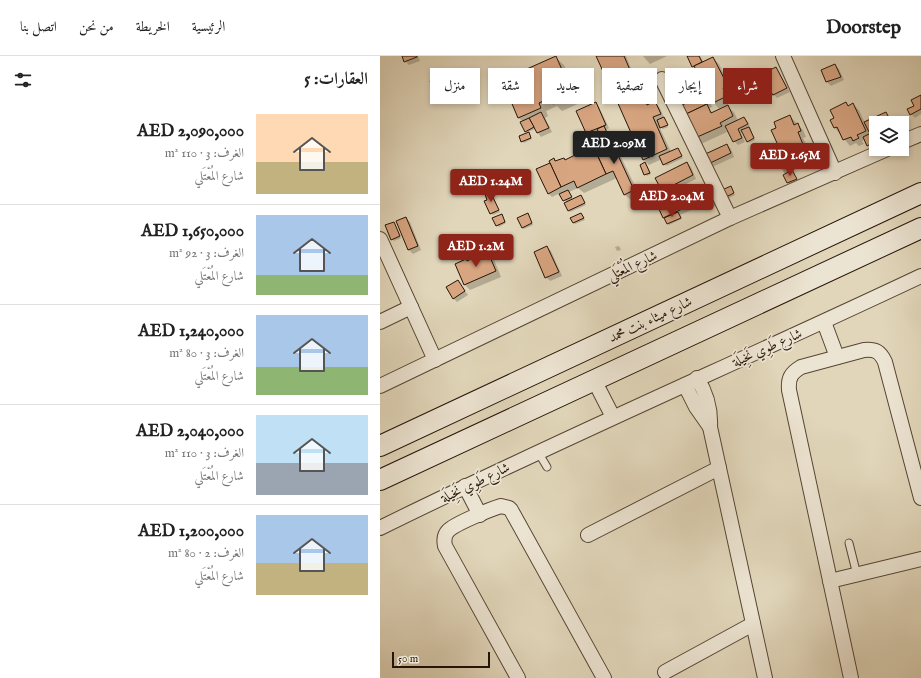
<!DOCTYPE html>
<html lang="ar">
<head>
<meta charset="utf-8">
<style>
	:root { --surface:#fff; --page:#f6f6f6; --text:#222; --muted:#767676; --line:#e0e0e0; --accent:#8f2418 }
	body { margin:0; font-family:"IM FELL English",Amiri,serif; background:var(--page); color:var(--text); direction:rtl; height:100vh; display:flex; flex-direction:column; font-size:15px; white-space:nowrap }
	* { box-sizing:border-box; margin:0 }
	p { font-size:13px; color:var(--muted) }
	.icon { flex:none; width:22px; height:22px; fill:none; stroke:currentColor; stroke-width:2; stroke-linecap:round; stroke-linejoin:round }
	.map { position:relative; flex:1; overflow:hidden; direction:ltr }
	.details { display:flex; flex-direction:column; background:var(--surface); width:380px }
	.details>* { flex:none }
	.top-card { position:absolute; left:12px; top:12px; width:380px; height:36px; direction:rtl; display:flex; gap:8px }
	.tools { position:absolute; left:489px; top:60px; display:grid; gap:8px }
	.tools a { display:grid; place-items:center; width:40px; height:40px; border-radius:0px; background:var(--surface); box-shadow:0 2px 6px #0003; font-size:20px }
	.scale { position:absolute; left:12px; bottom:10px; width:98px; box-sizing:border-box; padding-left:4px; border:2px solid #281508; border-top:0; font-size:11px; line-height:14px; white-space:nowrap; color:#281508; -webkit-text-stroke:3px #ece4d2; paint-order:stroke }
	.price { position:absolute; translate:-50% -34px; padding:0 9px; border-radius:4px; background:var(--accent); color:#fff; font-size:13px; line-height:26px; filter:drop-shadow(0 1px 2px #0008) }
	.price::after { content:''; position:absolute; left:50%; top:24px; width:12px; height:9px; margin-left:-6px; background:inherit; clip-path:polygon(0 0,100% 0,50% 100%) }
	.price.on { background:#222; color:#fff }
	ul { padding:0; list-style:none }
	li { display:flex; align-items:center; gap:12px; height:100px; padding:0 12px }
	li+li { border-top:1px solid var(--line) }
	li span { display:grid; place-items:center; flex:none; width:112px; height:80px; border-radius:0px; color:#555 }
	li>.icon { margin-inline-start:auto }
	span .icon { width:48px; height:48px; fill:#fffc; stroke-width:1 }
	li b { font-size:17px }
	h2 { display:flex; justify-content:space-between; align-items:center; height:48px; padding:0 12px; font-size:17px }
	.tag { padding:0 14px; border-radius:0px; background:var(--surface); box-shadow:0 2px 6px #0003; font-size:14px; line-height:36px }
	.tag.on { background:var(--accent); color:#fff }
	header { display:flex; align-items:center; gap:24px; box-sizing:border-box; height:56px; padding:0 20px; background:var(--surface); border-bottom:1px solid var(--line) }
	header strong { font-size:19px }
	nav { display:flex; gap:22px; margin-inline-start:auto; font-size:14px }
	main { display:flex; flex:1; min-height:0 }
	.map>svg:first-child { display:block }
	.shadow { fill:#0003 }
	.building { fill:#d8a581; stroke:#281508 }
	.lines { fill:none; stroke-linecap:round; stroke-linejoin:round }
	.service-casing { stroke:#564534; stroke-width:9 }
	.minor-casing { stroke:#564534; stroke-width:16 }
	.secondary-casing { stroke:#281508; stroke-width:22 }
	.service { stroke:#ece4d2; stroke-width:7 }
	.minor { stroke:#ece4d2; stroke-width:14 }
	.secondary { stroke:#ece4d2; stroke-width:20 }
	.labels { text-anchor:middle; stroke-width:3.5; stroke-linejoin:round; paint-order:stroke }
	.street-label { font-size:14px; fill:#281508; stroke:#ece4d2 }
</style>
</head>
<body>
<header>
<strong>Doorstep</strong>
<nav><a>الرئيسية</a><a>الخريطة</a><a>من نحن</a><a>اتصل بنا</a></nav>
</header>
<main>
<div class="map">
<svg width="541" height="622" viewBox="0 0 541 622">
	<rect width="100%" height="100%" fill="#e1d6ba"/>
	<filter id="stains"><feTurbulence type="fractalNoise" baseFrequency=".005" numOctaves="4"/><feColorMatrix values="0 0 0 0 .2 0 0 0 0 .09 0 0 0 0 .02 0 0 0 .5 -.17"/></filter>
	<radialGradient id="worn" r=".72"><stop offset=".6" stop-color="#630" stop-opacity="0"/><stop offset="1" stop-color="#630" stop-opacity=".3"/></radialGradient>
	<g class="shadow">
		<polygon points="23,0 38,0 40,5 29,9 25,5"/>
		<polygon points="217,0 246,0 254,20 258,24 269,49 275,46 280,52 288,71 283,73 279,70 291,96 299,95 303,102 286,110 282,103 269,109 263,103 231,27 227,23"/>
		<polygon points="263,0 287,0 270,8"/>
		<polygon points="308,0 320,0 324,7 333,2 339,8 353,36 348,38 352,46 339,53 334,47"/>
		<polygon points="176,2 184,9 200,47 182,55 177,50 166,55 168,60 165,62 172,76 161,81 155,73 148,76 150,79 152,83 144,87 142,85 148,77 146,75 143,66 139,62 120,19 130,15 134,20"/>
		<polygon points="455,9 459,13 464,24 451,30 447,26 442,15"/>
		<polygon points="396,12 399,16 410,36 397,42 394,39 390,42 387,38 378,43 374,39 368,26"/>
		<polygon points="58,23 64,33 57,36 55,35"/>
		<polygon points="208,35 211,42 205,45 204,43"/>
		<polygon points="325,39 329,43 332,51 329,52 333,58 348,51 354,56 358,65 364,62 368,66 375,84 369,87 363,76 361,77 365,86 358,89 354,85 347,72 345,73 347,76 321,88 316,82 305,59"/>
		<polygon points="541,40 541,58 535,62 531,58"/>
		<polygon points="215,47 219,51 229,72 226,74 230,85 236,91 260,140 251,144 245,139 237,122 204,137 198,132 189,136 193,144 201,141 206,149 190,156 187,147 180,137 172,141 168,137 170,108 174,104 176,106 186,105 196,100 208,91 211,94 226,87 220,76 210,80 207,77"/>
		<polygon points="466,47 469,50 473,48 479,54 485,67 506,57 510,61 513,67 496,67 496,78 492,80 496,88 490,91 485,83 482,85 484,88 479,90 476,87 470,90 455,72 452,64 455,63"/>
		<polygon points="410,60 423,74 426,81 423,82 430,96 422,100 423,104 419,106 416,102 409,105 404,99 398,72"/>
		<polygon points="347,89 351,93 354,101 330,112 326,108"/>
		<polygon points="266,107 271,118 267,120 261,109"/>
		<polygon points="307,107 311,111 316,123 286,138 283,134"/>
		<polygon points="404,111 408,119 412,116 418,124 409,128 406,119 401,112"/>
		<polygon points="351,131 355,139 349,142 347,141"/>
		<polygon points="310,132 314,136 320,150 300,159 302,163 289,169 284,161"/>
		<polygon points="111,138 120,156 113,159 111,157 109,144"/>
		<polygon points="337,143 341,148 333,151 330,146"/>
		<polygon points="201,158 205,164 195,168 194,167"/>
		<polygon points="149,160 153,169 144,173 142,171"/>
		<polygon points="123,161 126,167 119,171 117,169"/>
		<polygon points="26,162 30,166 41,194 33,198 29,194 18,166"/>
		<polygon points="14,167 21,182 14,185 12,183"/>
		<polygon points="239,190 241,194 237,195 235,191"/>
		<polygon points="167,191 171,195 182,220 170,225 166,221"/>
		<polygon points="107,195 113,201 121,221 90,234 84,228 88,206"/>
		<polygon points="78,225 88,239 77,246 73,242"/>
	</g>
	<g class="building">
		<polygon points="22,0 37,0 37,1 24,6"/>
		<polygon points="176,0 193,39 173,48 170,42 159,47 161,52 138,62 122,24"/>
		<polygon points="216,0 244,0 250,14 227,24"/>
		<polygon points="307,0 319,0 322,6 312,11"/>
		<polygon points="333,1 348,30 343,32 347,40 333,47 314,10"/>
		<polygon points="455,8 461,21 446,26 441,14"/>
		<polygon points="396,11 407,32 393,39 391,36 386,38 383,34 373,39 366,26 376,21 375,18 382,14 384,17"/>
		<polygon points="131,13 133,19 122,24 119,19"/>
		<polygon points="253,17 267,49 275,45 281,58 273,61 287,93 263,104 229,27"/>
		<polygon points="58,21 63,32 55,35 50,25"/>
		<polygon points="207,32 210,40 203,44 199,36"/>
		<polygon points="325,38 329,47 304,59 300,50"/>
		<polygon points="541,39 541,53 530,59 527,53 534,50 531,44"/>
		<polygon points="216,46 226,69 206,77 196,55"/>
		<polygon points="466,46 468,50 473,47 486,75 477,79 479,82 473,85 471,81 463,84 457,71 454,72 450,64 454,62 450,54"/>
		<polygon points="327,48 331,57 348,49 353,60 340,67 342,70 315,82 304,59"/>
		<polygon points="161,56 169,72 157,77 149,62"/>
		<polygon points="506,56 511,66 496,67 496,73 489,76 484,66"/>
		<polygon points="410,59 414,69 418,67 421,75 418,76 424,91 416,94 418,98 412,100 410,97 403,100 391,74 396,72 394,66"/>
		<polygon points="284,61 288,69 280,72 277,64"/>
		<polygon points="364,61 368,68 358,73 362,82 353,86 345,70"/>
		<polygon points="149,62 154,71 145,76 140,66"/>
		<polygon points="224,70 230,83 223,86 217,73"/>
		<polygon points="369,71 374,82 367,86 361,74"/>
		<polygon points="149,76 151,82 141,86 139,80"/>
		<polygon points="491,77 495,86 487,90 483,81"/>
		<polygon points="231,84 254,134 244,139 233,115 226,118 214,92"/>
		<polygon points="347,88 351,97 326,109 321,100"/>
		<polygon points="208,90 209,94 214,92 226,118 197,132 194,125 181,131 169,105 174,102 175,105 184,102 185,104 195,99 194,96"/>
		<polygon points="298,92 302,100 283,109 279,100"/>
		<polygon points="265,106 270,117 264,119 260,109"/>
		<polygon points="307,106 313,119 282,135 275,122"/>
		<polygon points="170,107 181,131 168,138 156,113"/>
		<polygon points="412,114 417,123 407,127 403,119"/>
		<polygon points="351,130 354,137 346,141 342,134"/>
		<polygon points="310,131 317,146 283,162 278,151 296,142 294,138"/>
		<polygon points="188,134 192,141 183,145 179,138"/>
		<polygon points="110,135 119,154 110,158 104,145 107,144 105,138"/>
		<polygon points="201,139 205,147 188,155 184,147"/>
		<polygon points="298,156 301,162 287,168 284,162"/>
		<polygon points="148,157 152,167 142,172 137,162"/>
		<polygon points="201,157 204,162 193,167 190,162"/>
		<polygon points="122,158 125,166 116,170 112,162"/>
		<polygon points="26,161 38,190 28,194 16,165"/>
		<polygon points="14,166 20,180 11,184 5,169"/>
		<polygon points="167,190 179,216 165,222 154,196"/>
		<polygon points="107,194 116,215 84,229 75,208 86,203 87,205 91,203 90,201"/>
		<polygon points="78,224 85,235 73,243 66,231"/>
	</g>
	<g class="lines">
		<defs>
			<g id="service">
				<polyline points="158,396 167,411"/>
				<polyline points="469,487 477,519"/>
			</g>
			<g id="minor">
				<polyline points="403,0 455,117"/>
				<polyline points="282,23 350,162"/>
				<polyline points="522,86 541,78"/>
				<polyline points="0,183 55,304"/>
				<polyline points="0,266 31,251"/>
				<polyline points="444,266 457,301"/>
				<path d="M317 322C327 338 331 353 330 371L385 622"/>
				<polyline points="214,324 233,361"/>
				<polyline points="305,329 316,351 330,371"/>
				<polyline points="0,330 350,162 507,93"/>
				<polyline points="85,430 100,459"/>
				<path d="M0 472C178 384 361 305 541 220"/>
				<polyline points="208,479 339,412"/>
				<polyline points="450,525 541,503"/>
				<polyline points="285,616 373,568"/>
				<path d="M138 622 65 490C64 485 64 479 68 475 74 468 111 453 121 450L129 452 131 454 224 622"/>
				<path d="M471 622 409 334C408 322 411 317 421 311L484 294C495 293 500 295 505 306L541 442"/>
			</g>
			<g id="secondary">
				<polyline points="0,390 541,137"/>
				<polyline points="0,424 541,172"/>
			</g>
		</defs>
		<use href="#service" class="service-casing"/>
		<use href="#minor" class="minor-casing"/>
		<use href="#secondary" class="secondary-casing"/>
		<use href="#service" class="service"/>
		<use href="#minor" class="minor"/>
		<use href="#secondary" class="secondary"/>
	</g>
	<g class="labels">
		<g class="street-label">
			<text transform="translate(252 209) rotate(-25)" y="5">شارع المُعْتَلي</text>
			<text transform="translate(270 263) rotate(-25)" y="5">شارع ميثاء بنت محمد</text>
			<text transform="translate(387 291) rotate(-24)" y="5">شارع طَوِي نَخِيلَة</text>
			<text transform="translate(95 426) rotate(-26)" y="5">شارع طَوِي نَخِيلَة</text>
		</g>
	</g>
	<rect width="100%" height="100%" filter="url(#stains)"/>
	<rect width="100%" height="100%" fill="url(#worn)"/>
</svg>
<div class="tools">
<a><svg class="icon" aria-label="layers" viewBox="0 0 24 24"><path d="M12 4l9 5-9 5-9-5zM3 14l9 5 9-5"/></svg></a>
</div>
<div class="scale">50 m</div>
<b class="price on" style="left:234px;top:109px">AED 2.09M</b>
<b class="price" style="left:410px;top:121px">AED 1.65M</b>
<b class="price" style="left:111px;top:147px">AED 1.24M</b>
<b class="price" style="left:292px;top:162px">AED 2.04M</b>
<b class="price" style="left:96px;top:212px">AED 1.2M</b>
<div class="top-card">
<a class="tag on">شراء</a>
<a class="tag">إيجار</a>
<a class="tag">تصفية</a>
<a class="tag">جديد</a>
<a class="tag">شقة</a>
<a class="tag">منزل</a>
</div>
</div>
<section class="details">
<h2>العقارات: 5<svg class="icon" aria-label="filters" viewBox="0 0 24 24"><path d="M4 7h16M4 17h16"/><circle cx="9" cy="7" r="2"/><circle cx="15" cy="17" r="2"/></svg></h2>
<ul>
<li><span style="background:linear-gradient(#ffd9b3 60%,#c2b280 0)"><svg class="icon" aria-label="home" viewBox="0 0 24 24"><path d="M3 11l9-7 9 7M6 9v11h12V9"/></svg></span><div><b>AED 2,090,000</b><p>الغرف: 3 · 110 m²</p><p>شارع المُعْتَلي</p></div></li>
<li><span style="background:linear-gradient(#a9c7e8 75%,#8fb573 0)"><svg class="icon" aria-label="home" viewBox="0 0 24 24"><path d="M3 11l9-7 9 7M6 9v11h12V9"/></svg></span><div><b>AED 1,650,000</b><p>الغرف: 3 · 92 m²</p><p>شارع المُعْتَلي</p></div></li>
<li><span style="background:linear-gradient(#a9c7e8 65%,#8fb573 0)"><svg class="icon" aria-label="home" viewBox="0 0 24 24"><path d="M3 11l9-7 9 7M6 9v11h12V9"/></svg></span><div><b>AED 1,240,000</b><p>الغرف: 3 · 80 m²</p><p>شارع المُعْتَلي</p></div></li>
<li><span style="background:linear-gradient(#bfe0f5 60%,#9aa5b1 0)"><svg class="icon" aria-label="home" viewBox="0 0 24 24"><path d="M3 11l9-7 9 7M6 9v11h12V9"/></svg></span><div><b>AED 2,040,000</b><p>الغرف: 3 · 110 m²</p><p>شارع المُعْتَلي</p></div></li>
<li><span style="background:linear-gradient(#a9c7e8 60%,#c2b280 0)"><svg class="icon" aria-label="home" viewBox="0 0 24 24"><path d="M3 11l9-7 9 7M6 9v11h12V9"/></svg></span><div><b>AED 1,200,000</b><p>الغرف: 2 · 80 m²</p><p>شارع المُعْتَلي</p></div></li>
</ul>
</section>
</main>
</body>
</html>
